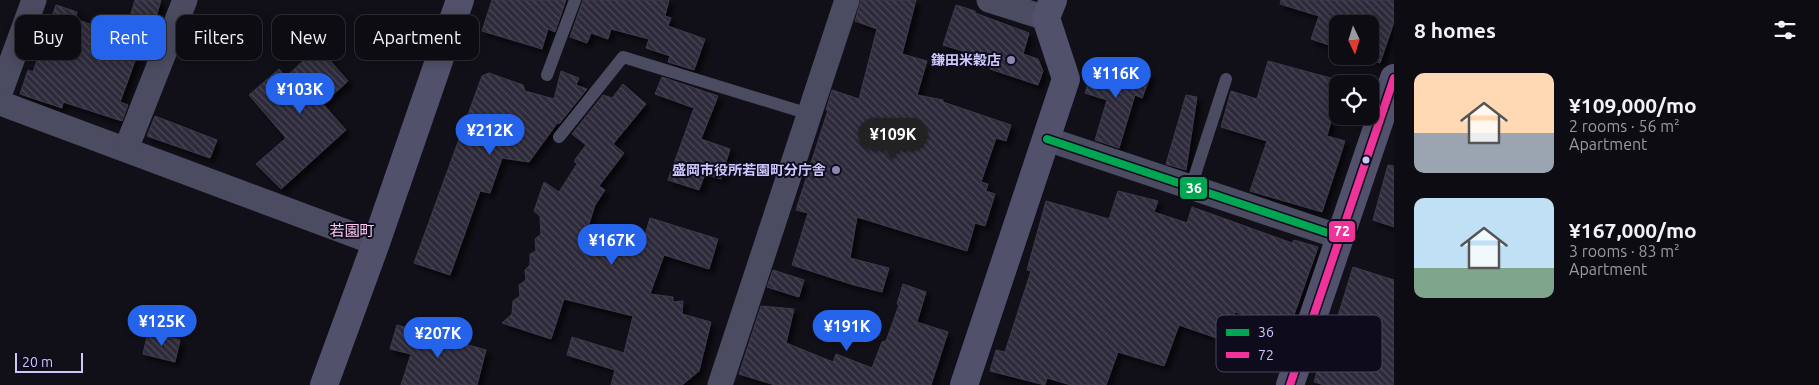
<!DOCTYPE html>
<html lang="en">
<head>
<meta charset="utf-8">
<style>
	:root { --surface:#0d0c12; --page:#16151b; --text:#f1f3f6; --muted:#9a9b9f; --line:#2d2c32; --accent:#2563eb }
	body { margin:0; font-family:Ubuntu,"Noto Sans JP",sans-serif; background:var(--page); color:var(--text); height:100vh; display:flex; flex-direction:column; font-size:19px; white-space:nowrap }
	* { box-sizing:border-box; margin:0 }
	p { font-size:16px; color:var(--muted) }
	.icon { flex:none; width:28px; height:28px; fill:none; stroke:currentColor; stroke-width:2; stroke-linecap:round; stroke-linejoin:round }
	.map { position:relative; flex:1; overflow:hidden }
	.panel { display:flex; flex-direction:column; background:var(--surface); width:425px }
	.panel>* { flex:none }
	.hud { position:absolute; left:15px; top:15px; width:475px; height:45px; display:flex; gap:10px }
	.needle { width:32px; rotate:176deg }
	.controls { position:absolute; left:1329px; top:15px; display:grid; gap:10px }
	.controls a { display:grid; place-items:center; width:50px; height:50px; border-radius:10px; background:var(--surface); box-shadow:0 2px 12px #0003,0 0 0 1px var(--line); font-size:25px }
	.scale { position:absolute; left:15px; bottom:12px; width:68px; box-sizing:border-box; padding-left:5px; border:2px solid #ccc8fd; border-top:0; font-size:14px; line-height:18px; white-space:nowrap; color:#ccc8fd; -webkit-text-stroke:4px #0e0c1c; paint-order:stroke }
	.price { position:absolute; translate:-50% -42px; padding:0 11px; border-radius:18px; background:var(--accent); color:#fff; font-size:16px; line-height:32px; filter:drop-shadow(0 1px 2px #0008) }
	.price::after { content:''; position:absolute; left:50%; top:30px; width:15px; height:11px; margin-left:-8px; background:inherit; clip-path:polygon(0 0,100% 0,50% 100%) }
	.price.current { background:#222; color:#fff }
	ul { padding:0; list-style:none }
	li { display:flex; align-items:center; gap:15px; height:125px; padding:0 20px }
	li span { display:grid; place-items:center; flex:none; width:140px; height:100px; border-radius:10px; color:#555 }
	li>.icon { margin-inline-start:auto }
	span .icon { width:60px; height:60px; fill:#fffc; stroke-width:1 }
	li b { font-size:21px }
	h2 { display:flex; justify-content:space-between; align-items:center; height:60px; padding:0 20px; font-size:21px }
	.chip { padding:0 18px; border-radius:10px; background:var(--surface); box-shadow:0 2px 12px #0003,0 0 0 1px var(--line); font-size:18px; line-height:45px }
	.chip.current { background:var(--accent); color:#fff }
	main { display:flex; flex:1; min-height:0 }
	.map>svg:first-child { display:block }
	.building { fill:url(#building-back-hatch); stroke:#3c3a4c; filter:url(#shadow) }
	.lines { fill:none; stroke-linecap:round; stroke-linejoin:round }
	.lane { stroke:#4b4b61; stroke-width:12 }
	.street { stroke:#4b4b61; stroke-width:25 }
	.secondary { stroke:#52516c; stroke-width:28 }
	.bus-1-casing { stroke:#0e0c1c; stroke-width:11 }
	.bus-2-casing { stroke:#0e0c1c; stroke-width:11 }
	.bus-1 { stroke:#00a651; stroke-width:8 }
	.bus-2 { stroke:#ef339a; stroke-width:8 }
	.poi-dot { fill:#8b88ad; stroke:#0e0c1c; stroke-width:2 }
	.bus-dot { fill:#ccc8fd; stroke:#0e0c1c; stroke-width:2 }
	.labels { text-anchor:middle; stroke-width:4; stroke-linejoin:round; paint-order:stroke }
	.poi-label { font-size:14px; font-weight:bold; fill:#ccc8fd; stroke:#0e0c1c; text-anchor:end }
	.neighbourhood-label { font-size:15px; fill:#fdcaec; stroke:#0e0c1c }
	.key { fill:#0e0c1c; stroke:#474460; stroke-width:1 }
	.key-label { font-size:14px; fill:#ccc8fd }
	.line-badge { stroke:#0e0c1c; stroke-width:2 }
	.badge-label { font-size:14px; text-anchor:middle; font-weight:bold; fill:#fff }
</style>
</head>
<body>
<main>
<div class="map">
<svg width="1394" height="385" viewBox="0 0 1394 385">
	<defs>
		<pattern id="building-back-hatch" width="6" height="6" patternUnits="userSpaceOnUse" patternTransform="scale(1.25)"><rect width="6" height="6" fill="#2e2c3b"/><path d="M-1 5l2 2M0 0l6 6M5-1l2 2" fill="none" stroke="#4b4958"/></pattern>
		<filter id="shadow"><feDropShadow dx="4.5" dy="4.5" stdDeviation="2.5" flood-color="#0009"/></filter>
	</defs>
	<rect width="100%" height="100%" fill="#111018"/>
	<g class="building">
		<polygon points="135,0 161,0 146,52 139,50 120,102 128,105 122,121 63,102 62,108 20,94 28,70 33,72 56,5 77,12 76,19 124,37"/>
		<polygon points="492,0 566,0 555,32 548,29 542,49 482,31"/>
		<polygon points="583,0 669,0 665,16 671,18 668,26 705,39 694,70 668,62 670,56 646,48 649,39 611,29 608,39 591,33 587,43 570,37"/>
		<polygon points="861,0 916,0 902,54 927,61 917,95 943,100 943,102 1011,125 1006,141 996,138 981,182 988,184 986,191 995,194 985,226 975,223 967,251 857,217 850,258 889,268 882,292 854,285 792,265 808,213 796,210 828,110 826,110 832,90 859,99 877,29 855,21"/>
		<polygon points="1281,0 1394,0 1394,22 1380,63 1361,56 1370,56 1370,24 1338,24 1338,48 1311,39 1319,16 1280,4"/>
		<polygon points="956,5 975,11 975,13 1029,33 1023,54 1038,59 1043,71 1038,85 990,69 992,60 943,45"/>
		<polygon points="318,47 348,81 323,104 346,130 281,189 256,164 286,138 249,95 279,69 286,77"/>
		<polygon points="1108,60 1126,68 1151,75 1142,98 1135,95 1119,148 1095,140 1107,100 1085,93 1093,69 1104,73"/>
		<polygon points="1268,61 1338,80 1338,96 1327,136 1345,141 1322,212 1250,191 1267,141 1221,127 1231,91 1257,99"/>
		<polygon points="561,71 579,78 576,85 587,89 559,124 558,122 529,162 502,158 490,193 480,191 450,275 414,263 482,76 489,73 523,85 525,91 554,99"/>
		<polygon points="662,77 718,96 701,139 730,149 721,179 705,174 699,190 668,180 694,108 655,94"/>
		<polygon points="623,84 646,104 613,144 624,153 599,186 605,190 595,205 586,233 640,252 650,218 718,239 709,269 664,255 650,294 673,297 673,302 683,301 682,314 711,322 699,371 682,385 611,385 615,370 567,355 572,337 624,353 633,316 564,299 551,339 502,323 512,314 513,301 520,296 519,285 526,280 525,270 530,265 530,254 536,251 535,239 541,234 540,216 534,211 544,182 559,192 577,164 574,161 586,145 572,134 603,95 612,98"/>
		<polygon points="1186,95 1197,97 1186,170 1166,164"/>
		<polygon points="155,116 217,140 210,158 147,136"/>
		<polygon points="1388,165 1394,166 1394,227 1373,220"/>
		<polygon points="1118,191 1158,201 1154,212 1187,223 1192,207 1292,243 1294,240 1318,247 1289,329 1235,312 1225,341 1179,325 1164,366 1118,352 1106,385 1071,385 1047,378 1045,385 990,371 996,350 1005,352 1031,271 1027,270 1046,201 1109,219"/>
		<polygon points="1353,267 1394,280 1394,385 1324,385 1314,382 1325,343 1329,345"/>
		<polygon points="773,270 804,280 799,297 767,287"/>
		<polygon points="903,284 926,292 917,322 948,332 931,385 775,385 739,374 761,306 794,309 786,343 833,362 836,354 872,368 882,342 886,341 899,305 897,304"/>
		<polygon points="397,325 486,350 477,385 401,385 411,354 390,349"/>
		<polygon points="148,332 180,340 175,362 143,354"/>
	</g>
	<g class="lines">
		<g class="lane">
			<polyline points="547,75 575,0"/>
			<polyline points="559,137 623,57 809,114"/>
			<polyline points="1191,187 1226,79"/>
		</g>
		<g class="street">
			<polyline points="989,0 1046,18"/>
			<polyline points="0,93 34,0"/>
			<polyline points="0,103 376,243"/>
			<polyline points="1047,139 1340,237"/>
			<polyline points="126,149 185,0"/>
			<polyline points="720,385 847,0"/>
		</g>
		<g class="secondary">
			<polyline points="324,385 376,243 460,0"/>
			<polyline points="964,385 1066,79 1046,18 1053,0"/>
			<polyline points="1290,385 1394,78"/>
		</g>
		<defs>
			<polyline id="bus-1" points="1047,139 1340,237"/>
			<polyline id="bus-2" points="1290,385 1394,78"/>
		</defs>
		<use href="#bus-1" class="bus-1-casing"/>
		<use href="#bus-2" class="bus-2-casing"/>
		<use href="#bus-1" class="bus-1"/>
		<use href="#bus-2" class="bus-2"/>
	</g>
	<g class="poi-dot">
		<circle cx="1011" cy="60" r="5"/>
		<circle cx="836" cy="170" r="5"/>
	</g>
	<circle class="bus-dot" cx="1366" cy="160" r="4.5"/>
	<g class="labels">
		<g class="poi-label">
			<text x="1001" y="65">鎌田米穀店</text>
			<text x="826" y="175">盛岡市役所若園町分庁舎</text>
		</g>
		<g class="neighbourhood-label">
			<text x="352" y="236">若園町</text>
		</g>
	</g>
	<rect x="1216" y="315" width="166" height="57" rx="8" class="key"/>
	<rect x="1226" y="329" width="23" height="7" fill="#00a651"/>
	<rect x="1226" y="352" width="23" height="6" fill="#ef339a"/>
	<g class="key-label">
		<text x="1258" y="337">36</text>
		<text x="1258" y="360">72</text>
	</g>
	<g class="line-badge">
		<rect x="1179" y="176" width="29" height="24" rx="5" fill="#00a651"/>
		<rect x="1328" y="220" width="28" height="23" rx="5" fill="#ef339a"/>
	</g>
	<g class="badge-label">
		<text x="1194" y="193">36</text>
		<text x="1342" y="236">72</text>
	</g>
</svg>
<div class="controls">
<a><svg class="needle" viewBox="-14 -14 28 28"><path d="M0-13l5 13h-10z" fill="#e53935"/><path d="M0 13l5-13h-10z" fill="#9a9b9f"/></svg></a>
<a><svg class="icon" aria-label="locate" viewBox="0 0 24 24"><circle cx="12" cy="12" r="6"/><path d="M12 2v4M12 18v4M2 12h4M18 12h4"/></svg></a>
</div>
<div class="scale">20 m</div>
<b class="price" style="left:1116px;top:99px">¥116K</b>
<b class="price" style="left:300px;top:115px">¥103K</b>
<b class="price" style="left:490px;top:156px">¥212K</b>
<b class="price current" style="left:893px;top:160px">¥109K</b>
<b class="price" style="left:612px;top:266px">¥167K</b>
<b class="price" style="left:162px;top:347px">¥125K</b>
<b class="price" style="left:847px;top:352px">¥191K</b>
<b class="price" style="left:438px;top:359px">¥207K</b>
<div class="hud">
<a class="chip">Buy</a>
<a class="chip current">Rent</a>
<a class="chip">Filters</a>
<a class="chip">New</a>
<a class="chip">Apartment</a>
</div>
</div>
<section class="panel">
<h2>8 homes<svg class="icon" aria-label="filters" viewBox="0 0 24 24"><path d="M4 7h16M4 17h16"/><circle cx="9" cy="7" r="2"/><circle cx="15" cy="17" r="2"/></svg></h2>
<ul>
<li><span style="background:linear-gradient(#ffd9b3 60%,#9aa5b1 0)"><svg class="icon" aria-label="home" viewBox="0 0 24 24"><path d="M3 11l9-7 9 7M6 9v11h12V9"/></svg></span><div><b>¥109,000/mo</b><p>2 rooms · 56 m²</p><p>Apartment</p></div></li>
<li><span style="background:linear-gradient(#bfe0f5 70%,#7fa58c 0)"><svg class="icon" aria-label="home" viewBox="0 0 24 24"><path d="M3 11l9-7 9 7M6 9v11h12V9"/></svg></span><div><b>¥167,000/mo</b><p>3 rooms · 83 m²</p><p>Apartment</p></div></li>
</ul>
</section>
</main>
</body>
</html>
